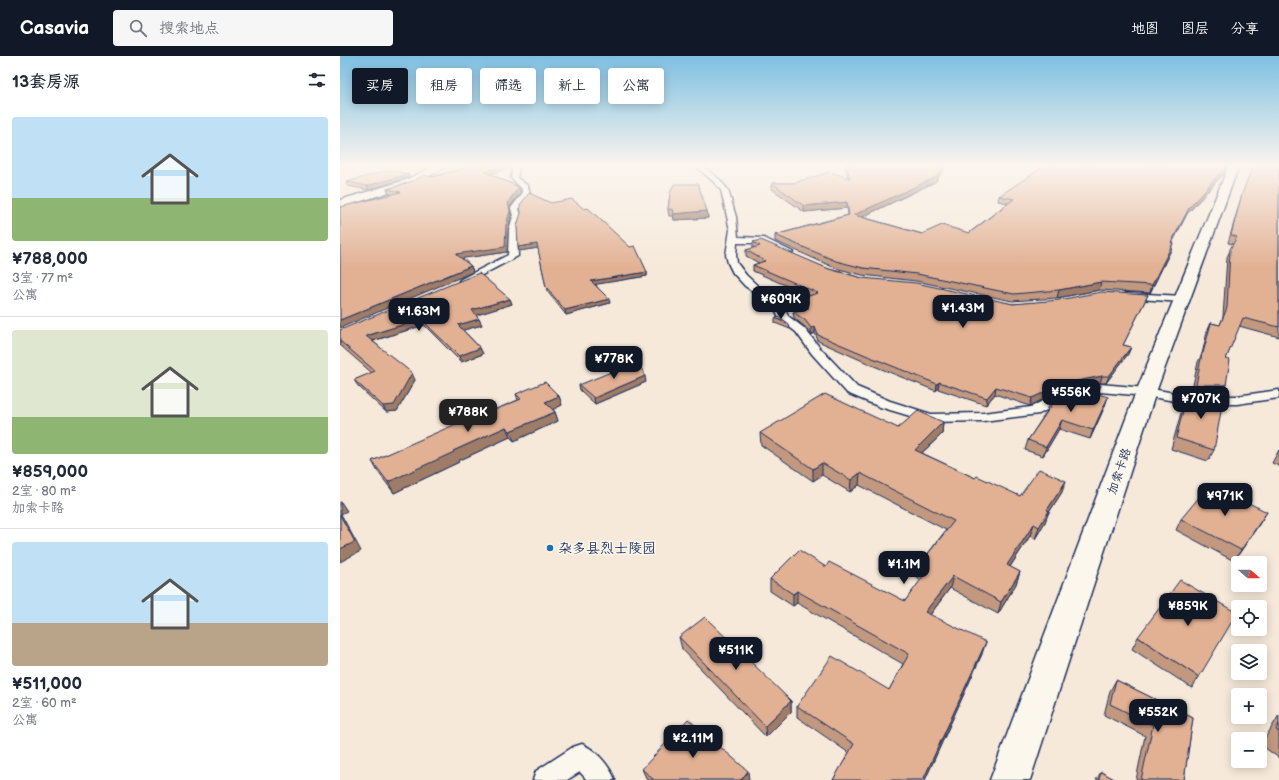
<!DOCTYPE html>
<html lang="zh">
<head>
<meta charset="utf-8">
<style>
	:root { --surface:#fff; --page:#f6f6f7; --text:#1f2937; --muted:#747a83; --line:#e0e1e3; --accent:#111827 }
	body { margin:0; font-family:"Balsamiq Sans","LXGW WenKai TC",sans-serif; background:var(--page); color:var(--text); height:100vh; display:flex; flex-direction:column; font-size:15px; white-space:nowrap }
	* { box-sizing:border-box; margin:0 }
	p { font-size:13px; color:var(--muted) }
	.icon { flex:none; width:22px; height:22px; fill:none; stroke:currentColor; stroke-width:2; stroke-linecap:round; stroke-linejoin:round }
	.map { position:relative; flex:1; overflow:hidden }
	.sheet { display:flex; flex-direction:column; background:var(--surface); width:340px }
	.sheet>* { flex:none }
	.top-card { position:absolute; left:12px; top:12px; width:380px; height:36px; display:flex; gap:8px }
	.needle { width:26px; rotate:110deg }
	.tools { position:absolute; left:891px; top:500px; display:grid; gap:8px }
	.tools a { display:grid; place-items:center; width:36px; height:36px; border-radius:4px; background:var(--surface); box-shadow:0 2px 10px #0003; font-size:20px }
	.price { position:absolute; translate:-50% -34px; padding:0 9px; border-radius:8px; background:var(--accent); color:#fff; font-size:13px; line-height:26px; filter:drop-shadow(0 1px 2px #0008) }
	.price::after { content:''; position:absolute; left:50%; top:24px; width:12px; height:9px; margin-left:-6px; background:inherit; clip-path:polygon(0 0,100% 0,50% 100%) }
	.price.on { background:#222; color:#fff }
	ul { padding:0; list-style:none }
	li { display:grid; align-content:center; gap:8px; height:212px; padding:0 12px }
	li+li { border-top:1px solid var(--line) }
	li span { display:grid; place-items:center; height:124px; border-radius:4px; color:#555 }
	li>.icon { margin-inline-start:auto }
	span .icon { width:72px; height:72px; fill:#fffc; stroke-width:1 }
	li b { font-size:17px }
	h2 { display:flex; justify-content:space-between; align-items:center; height:48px; padding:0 12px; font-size:17px }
	.pill { padding:0 14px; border-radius:4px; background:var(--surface); box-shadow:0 2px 10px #0003; font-size:14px; line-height:36px }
	.pill.on { background:var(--accent); color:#fff }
	header { display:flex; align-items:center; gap:24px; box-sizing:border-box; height:56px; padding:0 20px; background:var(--accent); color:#fff }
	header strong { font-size:19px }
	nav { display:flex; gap:22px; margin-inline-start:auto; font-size:14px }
	.search { width:280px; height:36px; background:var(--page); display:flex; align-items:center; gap:10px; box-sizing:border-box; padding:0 14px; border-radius:4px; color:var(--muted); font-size:15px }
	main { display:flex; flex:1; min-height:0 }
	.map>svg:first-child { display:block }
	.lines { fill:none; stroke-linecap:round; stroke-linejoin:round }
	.lane-casing { stroke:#1b2f5e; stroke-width:3 }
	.secondary-casing { stroke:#1b2f5e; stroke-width:3 }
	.primary-casing { stroke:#1b2f5e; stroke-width:3 }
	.lane { fill:#fbf7ec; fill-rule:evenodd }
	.secondary { fill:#fbf7ec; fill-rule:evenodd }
	.primary { fill:#fbf7ec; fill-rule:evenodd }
	.wall { fill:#c2987f; stroke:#1b2f5e }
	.shaded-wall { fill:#9e7c68; stroke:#1b2f5e }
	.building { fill:#e2b194; stroke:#1b2f5e }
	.poi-dot { fill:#1f6fb2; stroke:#fbf7ec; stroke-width:1.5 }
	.labels { text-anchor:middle; stroke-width:3; stroke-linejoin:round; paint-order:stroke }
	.street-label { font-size:12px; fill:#1b2f5e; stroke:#fbf7ec }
	.near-poi-label { font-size:14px; fill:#1b2f5e; stroke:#fbf7ec; text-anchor:start }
</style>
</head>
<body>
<header>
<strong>Casavia</strong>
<div class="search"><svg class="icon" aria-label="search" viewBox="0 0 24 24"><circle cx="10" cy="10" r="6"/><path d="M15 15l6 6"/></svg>搜索地点</div>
<nav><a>地图</a><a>图层</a><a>分享</a></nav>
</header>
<main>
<section class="sheet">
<h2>13套房源<svg class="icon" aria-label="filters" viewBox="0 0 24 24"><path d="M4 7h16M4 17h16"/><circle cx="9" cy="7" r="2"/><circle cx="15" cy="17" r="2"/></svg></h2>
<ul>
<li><span style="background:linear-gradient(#bfe0f5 65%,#8fb573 0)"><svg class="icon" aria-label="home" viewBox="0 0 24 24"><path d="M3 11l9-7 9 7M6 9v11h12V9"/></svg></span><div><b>¥788,000</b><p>3室 · 77 m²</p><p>公寓</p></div></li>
<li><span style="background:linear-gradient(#dfe7d0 70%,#8fb573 0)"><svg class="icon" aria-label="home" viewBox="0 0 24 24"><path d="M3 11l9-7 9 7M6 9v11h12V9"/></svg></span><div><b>¥859,000</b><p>2室 · 80 m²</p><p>加索卡路</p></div></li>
<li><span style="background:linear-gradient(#bfe0f5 65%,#b9a48a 0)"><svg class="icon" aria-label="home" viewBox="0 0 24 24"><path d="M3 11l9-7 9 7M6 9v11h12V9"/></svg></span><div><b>¥511,000</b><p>2室 · 60 m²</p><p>公寓</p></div></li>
</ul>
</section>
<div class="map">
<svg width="939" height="724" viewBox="0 0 939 724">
	<rect width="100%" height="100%" fill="#f6e9da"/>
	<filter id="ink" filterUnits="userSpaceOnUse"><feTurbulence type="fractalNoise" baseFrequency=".025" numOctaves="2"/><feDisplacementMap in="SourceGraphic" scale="8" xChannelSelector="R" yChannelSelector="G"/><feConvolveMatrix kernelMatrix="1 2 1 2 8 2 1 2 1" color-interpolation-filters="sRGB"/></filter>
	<g filter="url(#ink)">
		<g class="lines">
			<defs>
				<g id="lane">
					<polygon points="173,109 179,109 177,122 188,130 190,138 179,152 181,160 177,174 178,200 127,227 121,227 119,225 121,223 168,199 169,174 173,160 171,152 182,138 182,133 171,122"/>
					<polygon points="354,109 361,109 379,123 388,134 396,161 398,181 424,182 453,196 448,199 445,198 420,187 397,187 396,199 397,207 406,219 420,232 443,246 448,260 464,272 480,292 517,331 550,345 591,358 643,357 691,351 720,336 760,328 806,332 852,340 897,340 939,334 939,342 897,348 852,348 806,340 760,336 729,342 699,358 643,365 590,366 540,351 507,337 472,298 456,276 439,263 434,250 405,230 393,217 388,207 386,199 390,174 381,134 374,126"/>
					<polygon points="788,237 843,240 848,243 843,246 784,242 783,240 784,238"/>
					<path d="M242 688C256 694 270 710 275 724H247L240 716 227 724H193L196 715 233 691Z"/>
				</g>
				<polygon id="secondary" points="96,109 110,109 74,128 0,152 0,144 66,124"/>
				<polygon id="primary" points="889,109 899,109 816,336 690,724 650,724 796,336"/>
			</defs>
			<use href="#lane" class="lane-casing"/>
			<use href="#secondary" class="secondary-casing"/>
			<use href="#primary" class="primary-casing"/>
			<use href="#lane" class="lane"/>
			<use href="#secondary" class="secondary"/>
			<use href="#primary" class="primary"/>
		</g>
		<g class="wall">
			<polygon points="504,109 607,109 595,126 522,161 582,178 629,177 668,147 658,145 659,140 885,116 847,158 832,187 831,194 810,237 759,234 717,242 672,245 576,225 522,219 495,212 435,185 435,179 508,159 507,152 464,156 432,133 432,127 453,127 508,121"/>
			<polygon points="913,109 939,109 939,281 899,270 886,303 886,329 881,338 851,338 858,306 862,298 867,276 871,267 880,269 883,261 887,201 893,188 888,187 900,145"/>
			<polygon points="128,111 171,111 150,118 179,131 180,136 170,151 171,160 168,174 167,196 122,202 131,210 133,216 52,138 49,138 47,133"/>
			<polygon points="68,118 69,121 29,134 8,130 7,126"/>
			<polygon points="330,137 367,155 368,162 334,164 333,160 329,160 328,154"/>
			<polygon points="177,170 307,216 307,220 255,228 270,247 226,259 207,235 198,192 179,195"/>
			<polygon points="413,186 489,213 522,222 673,248 808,239 783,289 791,291 788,298 766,327 760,327 720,335 690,350 655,338 646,349 598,333 596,335 534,310 478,285 475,277 471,279 465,271 454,262 453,256 462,254 456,251 456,244 470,240 413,215 413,209 419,207 406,200 406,194 414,192 413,192"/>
			<polygon points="170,243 172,248 136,259 142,269 123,274 140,292 143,298 121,306 84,269 33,285 75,324 57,355 46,356 18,330 14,324 32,317 0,289 0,274"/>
			<polygon points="435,262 449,268 450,273 435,267"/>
			<polygon points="306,326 255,348 240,334 239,329"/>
			<polygon points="176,338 219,340 222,349 213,353 215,356 218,365 174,385 170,381 118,405 119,406 54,437 38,416 32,405 178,344"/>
			<polygon points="758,338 765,350 750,383 719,373 703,400 685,394 688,384 707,355 710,346"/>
			<polygon points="854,339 874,394 868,405 831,393 842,353 846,343 851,344"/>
			<polygon points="603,366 602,378 582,397 635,422 680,440 722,436 708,458 705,466 695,483 690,480 670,511 680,516 676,528 658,558 610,532 590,559 642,598 585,724 493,724 509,697 457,661 457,650 549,634 563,608 457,547 453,550 430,535 430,523 486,511 565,545 581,524 577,521 579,509 606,474 519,429 510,436 482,419 473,425 421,389 420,377 558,372"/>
			<polygon points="939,394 939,410 932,407"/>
			<polygon points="841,463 920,467 894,505 836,474"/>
			<polygon points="339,581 451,645 451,656 426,681 342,593"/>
			<polygon points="798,581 859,621 852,632 792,593"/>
			<polygon points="776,624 853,662 844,724 796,724 805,680 764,659 770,635"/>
			<polygon points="939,659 939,702 921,689"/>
			<polygon points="302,713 409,724 307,724"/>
			<polygon points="761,716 776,724 756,724"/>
		</g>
		<g class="shaded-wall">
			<polygon points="164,109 172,109 171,111 146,120 145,116"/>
			<polygon points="604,109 607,109 595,126 514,165 514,159"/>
			<polygon points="887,109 885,116 847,158 829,193 831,187 849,152"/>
			<polygon points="68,118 69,121 29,134 27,130"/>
			<polygon points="179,131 180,136 170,151 171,160 168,174 167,196 118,203 116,198 166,169 168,146"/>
			<polygon points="507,146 507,152 464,156 464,150"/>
			<polygon points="367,155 368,162 334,164 333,158"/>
			<polygon points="833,187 831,194 810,237 812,229"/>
			<polygon points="197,188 198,192 179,195 178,191"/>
			<polygon points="131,210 133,216 0,272 0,264"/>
			<polygon points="307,216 307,220 252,229 251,225"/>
			<polygon points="761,226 759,234 717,242 719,234"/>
			<polygon points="170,243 172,248 134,260 132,254"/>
			<polygon points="269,243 270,247 226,259 225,254"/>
			<polygon points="81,263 84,269 29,286 26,280"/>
			<polygon points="139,263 142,269 120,275 118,269"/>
			<polygon points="475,271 475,277 471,279 471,272"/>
			<polygon points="791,291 788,298 766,327 769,320"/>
			<polygon points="140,292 143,298 121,306 119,300"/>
			<polygon points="72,317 75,324 57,355 46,356 43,350"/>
			<polygon points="305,320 306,326 255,348 254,342"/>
			<polygon points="762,320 760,327 720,335 690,350 692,342 722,328"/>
			<polygon points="599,326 598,333 596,335 597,328"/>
			<polygon points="761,329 758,338 755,337"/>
			<polygon points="656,331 655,338 646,349 647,342"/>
			<polygon points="219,340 222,349 208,356 205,346"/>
			<polygon points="768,341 765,350 750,383 753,374"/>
			<polygon points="215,356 218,365 174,385 170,375"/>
			<polygon points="722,364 719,373 703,400 706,391"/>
			<polygon points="603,366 602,378 573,405 575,394"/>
			<polygon points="166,371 170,381 118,405 119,406 54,437 48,426 113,395"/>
			<polygon points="482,407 482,419 473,425 473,413"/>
			<polygon points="520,417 519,429 510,436 511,424"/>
			<polygon points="726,425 722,436 708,458 705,466 695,483 699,471 707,454"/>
			<polygon points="0,446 1,446 7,455 1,458 21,495 0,506"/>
			<polygon points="927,456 920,467 894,505 901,494"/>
			<polygon points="694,468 690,480 663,521 667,509"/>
			<polygon points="680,516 676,528 658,558 661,546"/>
			<polygon points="613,520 610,532 583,568 585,556"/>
			<polygon points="457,535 457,547 453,550 453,538"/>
			<polygon points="646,586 642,598 585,724 583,724"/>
			<polygon points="451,645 451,656 426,681 425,670"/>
			<polygon points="408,715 409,724 401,724"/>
		</g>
		<g class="building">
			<polygon points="130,109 164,109 145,116 179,131 168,146 170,155 166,169 165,191 116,198 131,210 0,264 0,151 61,136 47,133 73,125 84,119 93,121 128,111"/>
			<polygon points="506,109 604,109 596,121 514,159 582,178 602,169 629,177 674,143 659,140 706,109 887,109 849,152 831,187 833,187 812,229 761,226 719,234 674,238 577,218 523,212 496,205 435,179 509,159 507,146 464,150 432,127 453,127 490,116 510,122"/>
			<polygon points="913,109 939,109 939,271 903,262 886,303 890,304 886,329 856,329 862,297 863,297 871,267 880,269 887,252 890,193 897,181 891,179 902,138"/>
			<polygon points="49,114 68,118 27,130 7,126"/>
			<polygon points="334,128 358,128 367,155 333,158 332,153 328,154 330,137"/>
			<polygon points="189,137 211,147 232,143 244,153 248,152 290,191 295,190 307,216 251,225 269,243 225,254 206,231 197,188 178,191 177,170 181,157 180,149"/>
			<polygon points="421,184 489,213 522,222 576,227 673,248 719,244 761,236 808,239 783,289 791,291 769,320 762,320 722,328 692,342 656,331 647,342 599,326 597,328 535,303 478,279 475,271 471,272 465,264 453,256 469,252 456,244 478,237 413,209 425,205 406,194 420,190 413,186"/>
			<polygon points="139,217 170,243 132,254 139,263 118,269 140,292 119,300 81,263 26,280 72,317 54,349 43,350 14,324 35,315 0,285 0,274"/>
			<polygon points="440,261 449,268 435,262"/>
			<polygon points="298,305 305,320 254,342 239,329"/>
			<polygon points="205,326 219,340 205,346 215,356 170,375 166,371 113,395 114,396 48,426 32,405 134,360 135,362 181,343 176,338"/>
			<polygon points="761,329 755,337 768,341 753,374 722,364 706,391 688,384 713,347 710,346 732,334"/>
			<polygon points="485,338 558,372 578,355 603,366 575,394 635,422 637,420 680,440 699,413 726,425 707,454 709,455 699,471 694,468 667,509 680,516 661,546 613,520 585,556 646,586 583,724 493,724 514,688 457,650 492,600 549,634 569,598 457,535 453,538 430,523 459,494 486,511 489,506 565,545 588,514 579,509 614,465 520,417 511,424 482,407 473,413 420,377"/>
			<polygon points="854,339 884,339 874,394 836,382 846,343 853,344"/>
			<polygon points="870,428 927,456 901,494 841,463"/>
			<polygon points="0,459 15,486 0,493"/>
			<polygon points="840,524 897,557 859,621 798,581"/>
			<polygon points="365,561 451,645 425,670 339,581"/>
			<polygon points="776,624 853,662 844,724 801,724 813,669 770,648"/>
			<polygon points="348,663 408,715 401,724 314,724 302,713"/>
			<polygon points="939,668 939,676 936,674"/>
			<polygon points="761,716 776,724 759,724"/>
		</g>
	</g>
	<linearGradient id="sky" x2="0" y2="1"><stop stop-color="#7ec0e2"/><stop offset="0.52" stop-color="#fbf5ee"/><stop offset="1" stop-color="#fbf5ee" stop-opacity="0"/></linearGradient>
	<rect width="939" height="211" fill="url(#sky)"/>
	<circle class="poi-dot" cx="210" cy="492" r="4"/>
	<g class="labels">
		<g class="street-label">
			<text transform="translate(779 415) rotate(-71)" y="4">加索卡路</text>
		</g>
		<g class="near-poi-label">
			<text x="218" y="497">杂多县烈士陵园</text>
		</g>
	</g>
</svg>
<div class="tools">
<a><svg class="needle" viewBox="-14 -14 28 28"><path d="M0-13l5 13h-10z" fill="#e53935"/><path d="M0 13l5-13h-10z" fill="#747a83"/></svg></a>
<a><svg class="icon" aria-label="locate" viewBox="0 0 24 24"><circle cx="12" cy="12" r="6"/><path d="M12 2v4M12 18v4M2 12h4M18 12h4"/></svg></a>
<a><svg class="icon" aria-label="layers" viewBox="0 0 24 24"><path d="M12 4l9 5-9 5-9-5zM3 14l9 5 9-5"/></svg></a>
<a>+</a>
<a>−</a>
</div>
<b class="price" style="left:441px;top:264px">¥609K</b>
<b class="price" style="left:623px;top:273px">¥1.43M</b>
<b class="price" style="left:79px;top:276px">¥1.63M</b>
<b class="price" style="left:274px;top:324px">¥778K</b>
<b class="price" style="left:731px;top:357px">¥556K</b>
<b class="price" style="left:861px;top:364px">¥707K</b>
<b class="price on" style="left:128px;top:377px">¥788K</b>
<b class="price" style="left:885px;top:461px">¥971K</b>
<b class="price" style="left:564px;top:529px">¥1.1M</b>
<b class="price" style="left:848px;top:571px">¥859K</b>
<b class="price" style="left:396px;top:615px">¥511K</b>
<b class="price" style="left:818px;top:677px">¥552K</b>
<b class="price" style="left:353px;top:703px">¥2.11M</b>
<div class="top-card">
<a class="pill on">买房</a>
<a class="pill">租房</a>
<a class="pill">筛选</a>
<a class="pill">新上</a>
<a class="pill">公寓</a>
</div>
</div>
</main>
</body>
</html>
